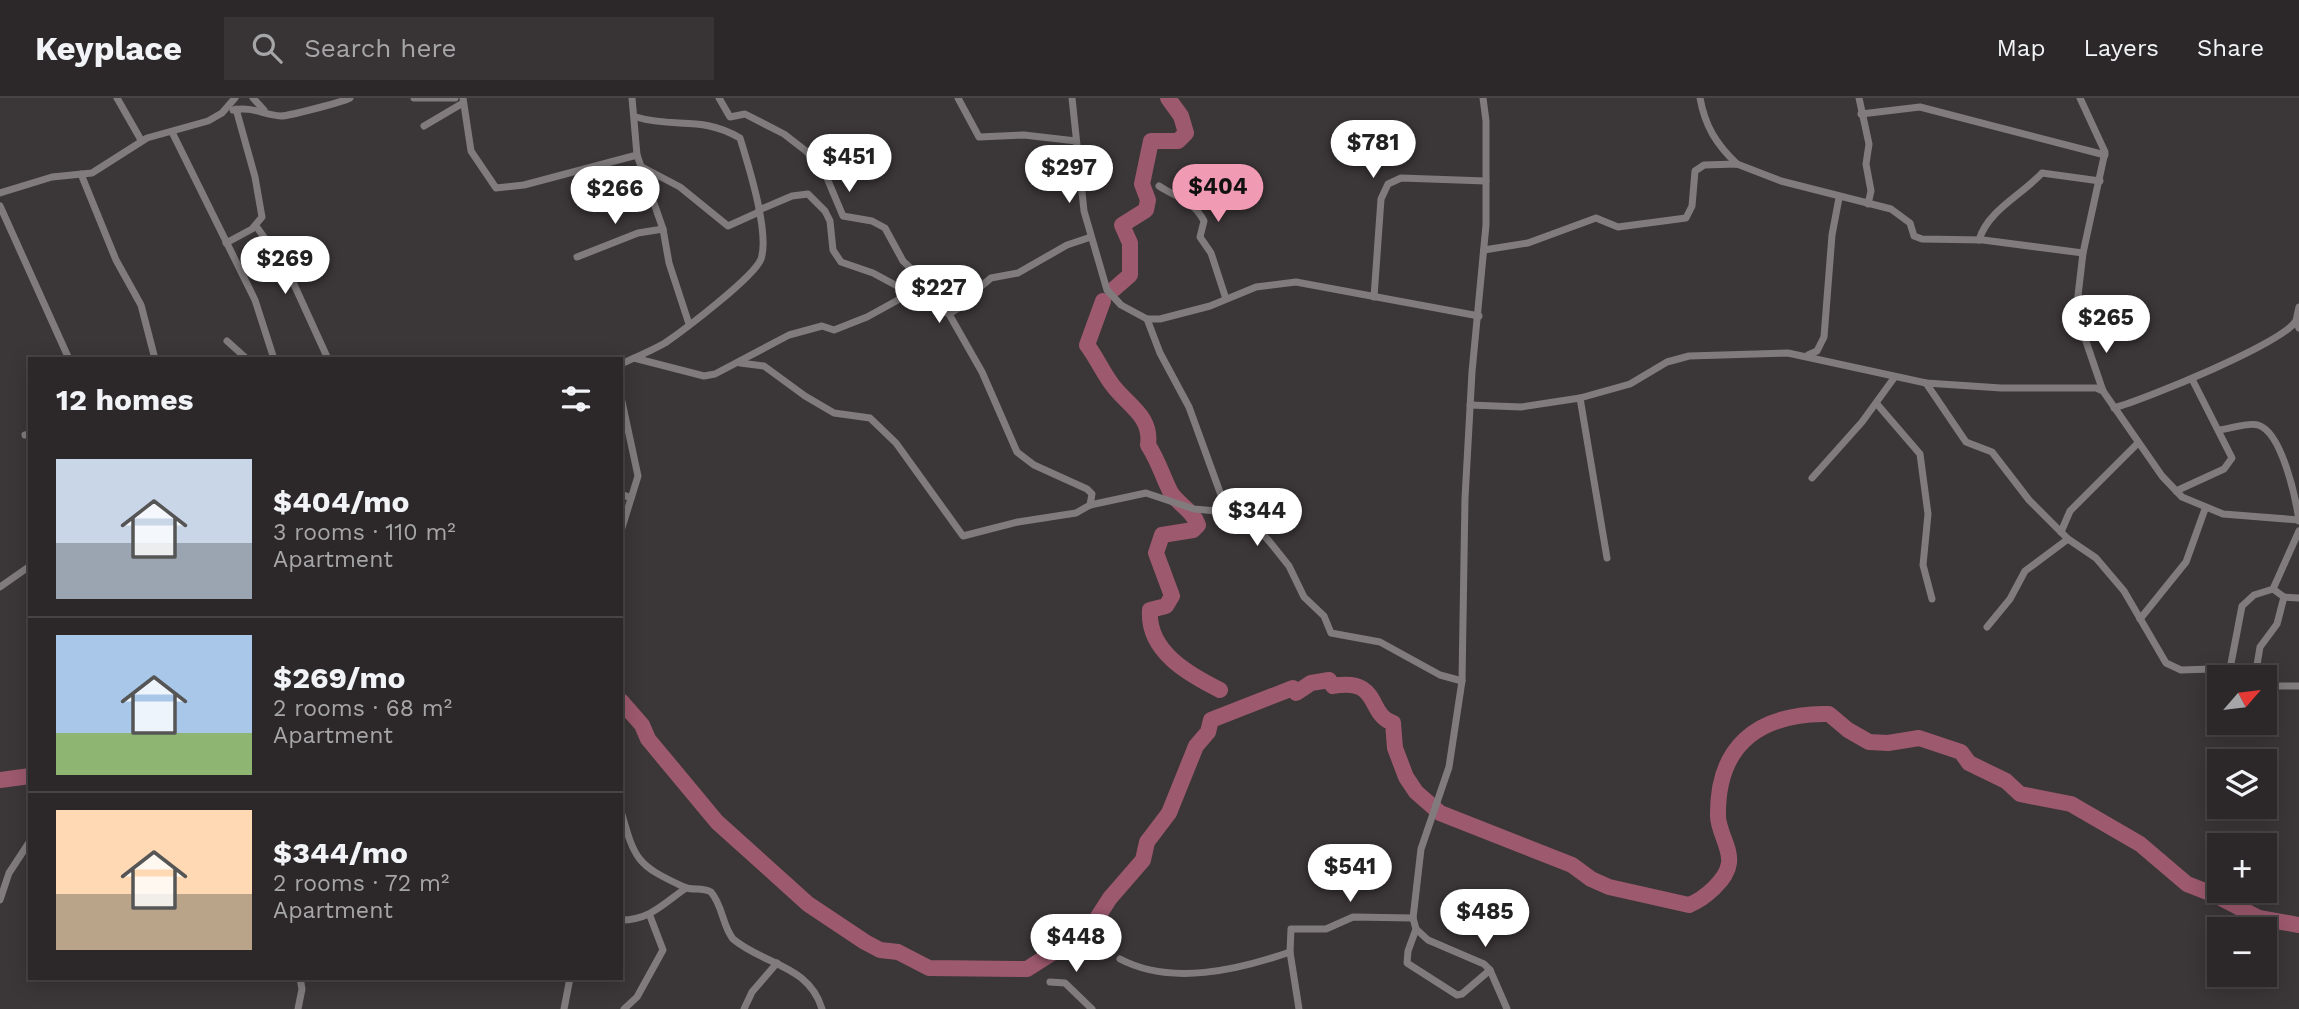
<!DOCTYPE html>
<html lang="en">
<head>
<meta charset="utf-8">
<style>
	:root { --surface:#2c2829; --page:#383435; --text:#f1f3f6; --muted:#a6a6a8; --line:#484446; --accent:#f19ab3 }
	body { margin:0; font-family:"Work Sans",sans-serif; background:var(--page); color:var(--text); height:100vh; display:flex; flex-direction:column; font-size:26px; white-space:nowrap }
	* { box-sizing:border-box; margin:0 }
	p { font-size:23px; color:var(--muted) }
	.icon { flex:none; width:38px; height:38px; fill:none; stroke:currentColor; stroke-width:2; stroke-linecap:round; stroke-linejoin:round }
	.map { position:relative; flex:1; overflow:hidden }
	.details { position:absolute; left:28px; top:259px; width:595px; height:623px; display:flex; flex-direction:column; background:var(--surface); border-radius:0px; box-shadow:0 4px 18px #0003,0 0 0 2px var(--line) }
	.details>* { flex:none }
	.needle { width:46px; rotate:62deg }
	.buttons { position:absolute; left:2207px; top:567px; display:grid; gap:14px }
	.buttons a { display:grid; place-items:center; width:70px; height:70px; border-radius:0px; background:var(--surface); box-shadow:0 4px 18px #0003,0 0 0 2px var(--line); font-size:35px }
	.price { position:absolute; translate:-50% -60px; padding:0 16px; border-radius:24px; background:#fff; color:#222; font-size:23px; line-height:46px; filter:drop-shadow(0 2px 4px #0008) }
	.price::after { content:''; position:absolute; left:50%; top:42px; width:21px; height:16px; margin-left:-10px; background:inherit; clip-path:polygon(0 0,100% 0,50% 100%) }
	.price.on { background:var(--accent); color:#111 }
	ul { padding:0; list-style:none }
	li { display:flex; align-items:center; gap:21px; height:175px; padding:0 28px }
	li+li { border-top:2px solid var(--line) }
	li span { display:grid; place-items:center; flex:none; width:196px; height:140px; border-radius:0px; color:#555 }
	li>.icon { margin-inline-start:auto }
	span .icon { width:84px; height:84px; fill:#fffc; stroke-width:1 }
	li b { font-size:30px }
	h2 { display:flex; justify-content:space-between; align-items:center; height:84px; padding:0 28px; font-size:30px }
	header { display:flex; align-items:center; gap:42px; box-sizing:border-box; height:98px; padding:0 35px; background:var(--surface); border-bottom:2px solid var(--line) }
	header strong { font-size:33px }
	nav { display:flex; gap:38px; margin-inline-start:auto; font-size:24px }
	.search { width:490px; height:63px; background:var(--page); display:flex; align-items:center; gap:18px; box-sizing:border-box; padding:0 24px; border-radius:0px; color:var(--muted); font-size:26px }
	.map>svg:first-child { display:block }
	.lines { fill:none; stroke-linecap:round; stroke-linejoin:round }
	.river { stroke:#9d596e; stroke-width:16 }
	.minor { stroke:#817b7d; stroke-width:7 }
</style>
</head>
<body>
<header>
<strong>Keyplace</strong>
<div class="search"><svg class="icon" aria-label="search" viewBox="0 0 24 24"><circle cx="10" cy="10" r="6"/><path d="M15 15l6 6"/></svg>Search here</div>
<nav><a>Map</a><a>Layers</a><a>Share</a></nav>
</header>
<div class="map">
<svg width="2299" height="911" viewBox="0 0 2299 911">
	<rect width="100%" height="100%" fill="#3b3637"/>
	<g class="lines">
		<g class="river">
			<polyline points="1114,191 1130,177 1130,145 1122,127 1146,112 1148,102 1142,86 1151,43 1178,43 1186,35 1181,18 1168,0"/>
			<path d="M1103 203 1087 247C1097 260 1104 277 1114 289 1129 308 1152 319 1148 347 1158 362 1162 377 1170 393 1177 406 1193 412 1198 427L1193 432 1162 437 1156 455 1172 498 1166 508 1150 512C1147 553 1188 576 1220 592"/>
			<path d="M621 603 642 627 648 641 717 724 808 806 865 844 880 852 898 854 929 870 1027 871 1090 831 1110 800 1143 762 1147 744 1169 715 1196 648 1208 634 1211 622 1293 590 1296 595 1311 585 1329 582 1333 588C1381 579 1367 617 1393 625L1395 650 1406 679 1416 694 1440 715 1572 767 1591 781 1609 789 1689 807C1704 801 1727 782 1729 765 1731 750 1718 733 1718 718 1717 649 1756 617 1823 616H1829L1848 632 1869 644 1888 645 1919 640 1961 654 1969 665 2006 683 2020 696 2071 706 2140 746 2187 786 2215 797 2259 820 2299 827"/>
			<polyline points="0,682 30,678"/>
		</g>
		<g class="minor">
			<polyline points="117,0 141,42"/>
			<polyline points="253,0 264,12"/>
			<polyline points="414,0 455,0"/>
			<polyline points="463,0 471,53 496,90 524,87 637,57"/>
			<polyline points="632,0 637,57 663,131 669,165 689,226"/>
			<polyline points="719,0 730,19 745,16 784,36 806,53 824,73 843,118 872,123 885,130 903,163 927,186 971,202"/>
			<polyline points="958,0 979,39 1024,37 1076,43"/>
			<polyline points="1072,0 1084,113 1107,192 1121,207 1147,221 1160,221 1210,208 1256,189 1296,184 1479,218"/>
			<polyline points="1483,0 1486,23 1486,127 1472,274 1465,400 1462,583 1449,669 1421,751 1413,820 1416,831 1428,842 1484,866 1490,872 1507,911"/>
			<path d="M1700 0C1705 28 1716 46 1737 66"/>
			<polyline points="1859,0 1869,46 1866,66 1871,93 1868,106"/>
			<polyline points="2080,0 2105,54 2083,155 2077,206 2078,220 2103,293 2162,378 2182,399 2223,416 2299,422"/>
			<path d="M233 12C253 8 263 17 281 18 289 18 342 4 350 0"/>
			<polyline points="1861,16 1920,9 2105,57"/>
			<polyline points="424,28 463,5"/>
			<polyline points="172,34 255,202 274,261"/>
			<polyline points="642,69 680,89 728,128 759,114"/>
			<polyline points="81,76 116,162 141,207 155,261"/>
			<path d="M1159 88C1176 99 1194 103 1204 123L1200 139 1211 155 1226 201"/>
			<polyline points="0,95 52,79 92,75 147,40 208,23 222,15 235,0"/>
			<polyline points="0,108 69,261"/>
			<polyline points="759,112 792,98 808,96 825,113 830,123 833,152 841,164 873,175 949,216 982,274 1017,354 1034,367 1087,391 1092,396 1090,407"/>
			<polyline points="256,128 287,171 328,261"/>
			<path d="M1979 142C1988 112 2022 97 2042 75L2100 83"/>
			<polyline points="226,145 252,131 262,119 255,79 236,11"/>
			<polyline points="1484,152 1528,145 1596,120 1618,129 1686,120 1692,108 1695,73 1704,67 1737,66 1781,83 1891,111 1910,125 1914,138 1922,141 1983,142 2083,155"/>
			<polyline points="577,159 638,135 663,131"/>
			<polyline points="1374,199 1381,101 1388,86 1401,80 1486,83"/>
			<polyline points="2299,209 2296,223 2299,230"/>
			<polyline points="949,216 971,202 979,190 991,180 1018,175 1067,147 1091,139"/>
			<polyline points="1147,221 1160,255 1189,309 1225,408 1228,414 1255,428 1269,443 1289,468 1304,499 1324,518 1331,535 1380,544 1440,577 1462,583"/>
			<polyline points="227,243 247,261"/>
			<polyline points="1808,257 1817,253 1824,239 1832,137 1839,100"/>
			<polyline points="634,260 704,278 715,276 789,237 822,228 834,232 867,219 927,186"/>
			<polyline points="740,265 764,268 805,298 834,315 870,320 896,345 963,438 1018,424 1076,415 1090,407 1146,395 1194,411 1228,414"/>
			<path d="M621 266C636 259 651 253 665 245 684 232 754 179 761 161 770 135 748 66 740 40 701 17 675 31 636 19"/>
			<polyline points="1926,285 1966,344 1992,354 2029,402 2068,441 2096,460 2124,493 2166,565 2181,572 2211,571 2239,579"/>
			<polyline points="621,299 638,378 621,433"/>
			<polyline points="1580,300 1607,460"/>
			<polyline points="1877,306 1920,356 1928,416 1923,467 1932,501"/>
			<polyline points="1470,307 1521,309 1580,300 1630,286 1667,264 1689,258 1788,255 1926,285 2001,290 2096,290 2103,293"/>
			<path d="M2114 310C2146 301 2281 246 2296 223"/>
			<path d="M2219 332C2230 331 2248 324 2258 327 2282 334 2296 401 2299 423"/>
			<polyline points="25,337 30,336"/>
			<polyline points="1812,380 1862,324 1894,280"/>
			<polyline points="2176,393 2224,371 2232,360 2192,281"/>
			<polyline points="621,396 631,400"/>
			<polyline points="2061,434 2070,413 2138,345"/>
			<polyline points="0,489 30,468"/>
			<polyline points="2273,491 2284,499 2299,500"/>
			<polyline points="2140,521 2186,464 2205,411"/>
			<polyline points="1987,529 2010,501 2025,473 2068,441"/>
			<polyline points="2229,576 2242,508 2254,497 2273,491 2299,433"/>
			<polyline points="2255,579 2260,549 2277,526 2284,499"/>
			<polyline points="2264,588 2299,588"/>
			<path d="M621 713C635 763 637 767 684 789 692 793 702 789 711 794 723 808 722 827 733 841 764 867 809 867 822 911"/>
			<polyline points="0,802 9,775 30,743"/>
			<path d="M621 822C650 822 663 806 686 790"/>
			<polyline points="1416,831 1408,853 1407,865 1457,897 1462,896 1490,872"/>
			<path d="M1120 861C1171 888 1238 872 1290 854"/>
			<polyline points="1050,884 1065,885 1092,911"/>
			<polyline points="298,911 302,891 300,880"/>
			<polyline points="564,911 570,880"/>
			<polyline points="624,911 637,899 663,852 650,818"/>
			<polyline points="744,911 752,894 777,865"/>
			<polyline points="1299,911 1290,854 1291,831 1326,831 1353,819 1413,820"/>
		</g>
	</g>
</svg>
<div class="buttons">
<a><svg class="needle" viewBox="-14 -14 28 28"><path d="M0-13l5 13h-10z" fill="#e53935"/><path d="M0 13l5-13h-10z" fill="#a6a6a8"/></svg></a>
<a><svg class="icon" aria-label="layers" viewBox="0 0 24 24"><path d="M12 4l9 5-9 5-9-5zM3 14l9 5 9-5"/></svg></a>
<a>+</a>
<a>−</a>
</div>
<b class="price" style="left:1373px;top:82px">$781</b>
<b class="price" style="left:849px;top:96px">$451</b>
<b class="price" style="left:1069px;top:107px">$297</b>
<b class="price on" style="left:1218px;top:126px">$404</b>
<b class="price" style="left:615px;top:128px">$266</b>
<b class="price" style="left:285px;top:198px">$269</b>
<b class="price" style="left:939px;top:227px">$227</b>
<b class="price" style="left:2106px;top:257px">$265</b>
<b class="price" style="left:1257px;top:450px">$344</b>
<b class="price" style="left:1350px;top:806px">$541</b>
<b class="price" style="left:1485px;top:851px">$485</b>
<b class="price" style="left:1076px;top:876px">$448</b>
<section class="details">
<h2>12 homes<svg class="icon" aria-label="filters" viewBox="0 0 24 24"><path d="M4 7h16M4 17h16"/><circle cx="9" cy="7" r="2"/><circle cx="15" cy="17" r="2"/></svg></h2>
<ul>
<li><span style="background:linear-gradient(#c9d6e8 60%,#9aa5b1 0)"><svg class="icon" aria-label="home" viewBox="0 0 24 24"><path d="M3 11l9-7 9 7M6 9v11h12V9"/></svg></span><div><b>$404/mo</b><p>3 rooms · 110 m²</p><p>Apartment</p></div></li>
<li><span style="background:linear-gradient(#a9c7e8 70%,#8fb573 0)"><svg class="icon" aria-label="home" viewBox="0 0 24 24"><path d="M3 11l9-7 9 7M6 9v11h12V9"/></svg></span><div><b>$269/mo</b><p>2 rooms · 68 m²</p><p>Apartment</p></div></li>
<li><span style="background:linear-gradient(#ffd9b3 60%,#b9a48a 0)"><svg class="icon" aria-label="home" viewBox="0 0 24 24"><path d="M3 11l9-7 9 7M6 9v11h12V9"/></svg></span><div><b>$344/mo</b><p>2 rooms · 72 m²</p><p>Apartment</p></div></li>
</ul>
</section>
</div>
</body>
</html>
